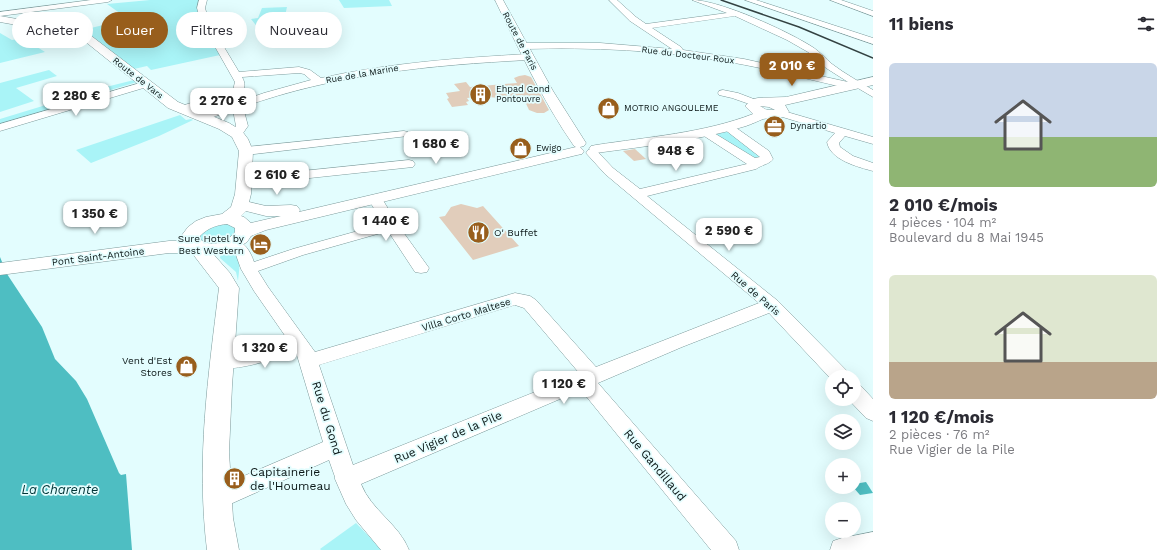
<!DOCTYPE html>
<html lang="fr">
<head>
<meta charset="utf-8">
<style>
	:root { --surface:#fff; --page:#f2f2f3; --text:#2b2b33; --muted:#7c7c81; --accent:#985e1c }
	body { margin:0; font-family:"Work Sans",sans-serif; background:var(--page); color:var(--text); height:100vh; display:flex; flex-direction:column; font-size:15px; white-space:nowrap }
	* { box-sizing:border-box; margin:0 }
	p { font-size:13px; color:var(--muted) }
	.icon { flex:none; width:22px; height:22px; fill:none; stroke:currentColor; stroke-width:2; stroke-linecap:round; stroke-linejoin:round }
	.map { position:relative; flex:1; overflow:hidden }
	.drawer { display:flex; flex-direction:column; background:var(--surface); width:300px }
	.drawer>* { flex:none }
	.guide { position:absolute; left:12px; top:12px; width:380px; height:36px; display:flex; gap:8px }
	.tools { position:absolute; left:825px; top:370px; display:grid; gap:8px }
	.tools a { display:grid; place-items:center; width:36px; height:36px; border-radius:50%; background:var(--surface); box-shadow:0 4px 16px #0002; font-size:20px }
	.price { position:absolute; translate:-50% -34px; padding:0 9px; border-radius:8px; background:#fff; color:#222; font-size:13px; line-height:26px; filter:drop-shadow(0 1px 2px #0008) }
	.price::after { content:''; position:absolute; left:50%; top:24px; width:12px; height:9px; margin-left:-6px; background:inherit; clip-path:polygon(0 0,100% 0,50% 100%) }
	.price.active { background:var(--accent); color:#fff }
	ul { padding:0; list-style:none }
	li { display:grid; align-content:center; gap:8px; height:212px; padding:0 16px }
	li span { display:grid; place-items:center; height:124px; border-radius:6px; color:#555 }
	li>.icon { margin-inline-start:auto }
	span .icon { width:72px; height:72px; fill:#fffc; stroke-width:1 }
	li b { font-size:17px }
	h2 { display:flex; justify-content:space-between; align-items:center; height:48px; padding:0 16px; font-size:17px }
	.tag { padding:0 14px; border-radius:18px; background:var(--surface); box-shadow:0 4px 16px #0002; font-size:14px; line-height:36px }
	.tag.active { background:var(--accent); color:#fff }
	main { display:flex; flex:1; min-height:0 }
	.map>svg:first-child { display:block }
	.green { fill:#a9f4f7 }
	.water { fill:#4ebec2 }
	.building { fill:#e1cdbb }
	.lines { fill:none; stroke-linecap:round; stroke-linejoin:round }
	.minor-casing { stroke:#7b999a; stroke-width:1 }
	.major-casing { stroke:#7b999a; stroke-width:1 }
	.minor { fill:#fff; fill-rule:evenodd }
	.major { fill:#fff; fill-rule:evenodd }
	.rail { stroke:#334242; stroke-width:1.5 }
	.labels { text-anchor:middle; stroke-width:3.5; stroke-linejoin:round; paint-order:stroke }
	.far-street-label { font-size:9px; fill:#0b1717; stroke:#e3fdfe }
	.far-poi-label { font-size:9px; fill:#0b1717; stroke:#e3fdfe; text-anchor:start }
	.poi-label { font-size:10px; fill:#0b1717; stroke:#e3fdfe; text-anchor:end }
	.street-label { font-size:10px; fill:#0b1717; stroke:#e3fdfe }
	.near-street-label { font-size:12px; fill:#0b1717; stroke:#e3fdfe }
	.near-poi-label { font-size:12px; fill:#0b1717; stroke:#e3fdfe; text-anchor:start }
	.near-water-label { font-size:13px; font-style:italic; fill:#003537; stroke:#e3fdfe }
</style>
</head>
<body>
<main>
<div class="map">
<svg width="873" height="550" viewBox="0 0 873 550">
	<rect width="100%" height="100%" fill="#e3fdfe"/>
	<g class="green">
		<polygon points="150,0 199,0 220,55 151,70 147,66 134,69 81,33 87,31 85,30 91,28 128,19 107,4"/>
		<polygon points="339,0 389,0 392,6 344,8"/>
		<polygon points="287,7 282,29 262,33 251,19 258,18 262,8"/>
		<polygon points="0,33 12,40 23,38 45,52 0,63"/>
		<polygon points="49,70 57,76 16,88 34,101 0,112 0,83"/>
		<polygon points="134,80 137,82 104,92 106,94 0,127 0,119 82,94 82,93"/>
		<polygon points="180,115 186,120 191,119 193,120 159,136 91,163 76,150"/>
		<polygon points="727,129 763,156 756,160 710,133"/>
		<polygon points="230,223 238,230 226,243 203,245 197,234 203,228"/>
		<path d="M226 251H233C242 260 239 269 238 281L236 272 220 258 221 253Z"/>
		<polygon points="356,523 382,550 321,550 320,549"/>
	</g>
	<g class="water">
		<polygon points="0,257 7,274 42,327 55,359 76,381 87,399 119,473 121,475 126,474 132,550 0,550"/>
		<polygon points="866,482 873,493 860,495 853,487 854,484"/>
	</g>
	<g class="building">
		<polygon points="525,75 531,77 549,110 544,113 537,113 529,110 522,95 500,98 488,97 487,96 467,98 469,101 466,102 468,105 452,107 447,99 449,98 446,93 460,91 454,84 466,82 470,87 517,83 514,78 519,76"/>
		<polygon points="635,149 646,159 634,161 623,151"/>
		<polygon points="461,204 477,208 483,206 519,246 473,260 439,217 445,216 451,207"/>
	</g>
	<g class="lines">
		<defs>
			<g id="minor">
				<polygon points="91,0 112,0 108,2 0,16 0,12"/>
				<path d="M199 0H207L205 8 209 22 239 72 299 67 310 70 321 78C389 63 458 58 528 54L532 57 528 60C431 65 335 74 243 107L248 126 241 136H233L231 134 236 126 233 110 202 121 197 118 198 116 264 93 311 80 304 74 299 73 242 77C246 84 245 88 241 94L186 111H178L177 109 178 107 233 90 235 82 201 22 197 8Z"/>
				<path d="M609 0H617L636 17 646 24 727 13 692 0C720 0 790 32 814 48 820 52 826 59 832 64 845 74 860 82 873 90V97L856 87 851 89C811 80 770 69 729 62 661 50 592 47 523 49L519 46 523 43H600L672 49 630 21ZM735 16 787 40 808 52 826 68 848 82 744 59 683 50 681 47 652 28Z"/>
				<polygon points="745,0 756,0 873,38 873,44"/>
				<polygon points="830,0 841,0 873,11 873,16"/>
				<polygon points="147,81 152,84 150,86 0,131 0,124"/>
				<polygon points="723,90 738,93 759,101 760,103 755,106 732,98 719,95 718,93 719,91"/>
				<path d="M780 110 873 137V144L845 136 839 143 840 147 853 156 873 163V171C858 167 830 160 827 142L835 133 776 115 775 113Z"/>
				<path d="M728 124 732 125 769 151 773 159C770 164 761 165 756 169L647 196 778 301 848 372 851 377H832V380L769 313 682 347 598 383 736 541 739 550H711L581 390 361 484C371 510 399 524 409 550H381L356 520 346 504 335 479V477L329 460 217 510 209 507 205 499 209 491 323 442 296 352C277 358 234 373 215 367L213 362 215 357C239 349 264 349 288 340L254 291 241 269 236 255 226 244 228 241C242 237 250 250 254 262L293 249 383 224 369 200 371 197H381L398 225 429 268 427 272 421 273 415 272 388 231 303 255 258 271 268 287 315 352 515 293 530 296 536 300 596 367 759 303 605 174 586 153 588 150H596L613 168 640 189 747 164 701 134 699 132 701 130H709L755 158 760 157 724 129 722 127 724 125ZM515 305 524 308 580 374 353 465 319 365Z"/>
				<polygon points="404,131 408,132 410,134 408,136 246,155 242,154 240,151 242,148 246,147"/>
				<polygon points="409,160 413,161 415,164 413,167 244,185 239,184 238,181 239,178 244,177"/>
				<polygon points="854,384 861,386 873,399 873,421 866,418 848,399 854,399"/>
				<polygon points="873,532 873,550 830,550 833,541 842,538"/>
			</g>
			<g id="major">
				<path d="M495 0H503L553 91 586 143 584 146 580 147 584 151 582 154 577 155 266 230 251 236 247 242 234 250 214 255 230 273 239 288 232 386 229 452 233 518 239 550H207C196 459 208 378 219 288L192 253H169L0 275V263L169 241H182V235L188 227 196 221 206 217 222 214 231 207 235 194 239 151 232 137 219 129 168 108 82 39 50 31 0 22V16L51 25 90 35 178 102 229 123 242 131 248 139 253 151 251 194 249 202 266 206 291 205 297 206 300 210 299 212 576 147 574 146C542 100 519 49 495 0ZM246 211 266 216H281L251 223 244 217 241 216ZM227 224 235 228V232C227 242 212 248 201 240L200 236C208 228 216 225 227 224Z"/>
				<path d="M873 77V85L785 105 789 112C783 120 772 117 763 119 758 121 752 124 746 126 698 141 646 146 596 153L591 152 589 149 591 146 596 145C648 137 704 133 753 114L745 106 753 99 758 98 786 97ZM760 106 769 107 775 110H767Z"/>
			</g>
		</defs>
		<use href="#minor" class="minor-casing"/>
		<use href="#major" class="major-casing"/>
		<use href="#minor" class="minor"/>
		<use href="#major" class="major"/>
		<polyline class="rail" points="721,0 799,27 873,58"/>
	</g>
	<defs>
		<symbol id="building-disc" viewBox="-11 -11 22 22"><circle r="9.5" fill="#985e1c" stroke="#e3fdfe"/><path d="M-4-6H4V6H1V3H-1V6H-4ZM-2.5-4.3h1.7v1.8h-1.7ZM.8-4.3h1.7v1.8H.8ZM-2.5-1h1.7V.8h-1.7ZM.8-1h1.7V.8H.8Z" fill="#fff"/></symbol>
		<symbol id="shop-disc" viewBox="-11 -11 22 22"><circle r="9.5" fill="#985e1c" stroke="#e3fdfe"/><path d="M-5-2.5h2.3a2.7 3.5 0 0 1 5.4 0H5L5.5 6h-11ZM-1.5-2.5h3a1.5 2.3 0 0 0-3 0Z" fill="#fff"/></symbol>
		<symbol id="office-disc" viewBox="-11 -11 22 22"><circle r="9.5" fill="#985e1c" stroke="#e3fdfe"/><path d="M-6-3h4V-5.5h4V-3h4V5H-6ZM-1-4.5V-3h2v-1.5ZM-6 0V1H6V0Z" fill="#fff"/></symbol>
		<symbol id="restaurant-disc" viewBox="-11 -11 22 22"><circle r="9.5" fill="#985e1c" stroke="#e3fdfe"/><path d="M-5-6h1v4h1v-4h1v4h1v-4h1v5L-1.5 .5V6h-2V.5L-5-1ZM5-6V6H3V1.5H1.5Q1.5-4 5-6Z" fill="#fff"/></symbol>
		<symbol id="hotel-disc" viewBox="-11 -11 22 22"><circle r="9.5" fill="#985e1c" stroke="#e3fdfe"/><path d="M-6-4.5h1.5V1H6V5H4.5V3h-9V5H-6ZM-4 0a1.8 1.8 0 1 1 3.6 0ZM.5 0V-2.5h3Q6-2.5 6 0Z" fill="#fff"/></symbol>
	</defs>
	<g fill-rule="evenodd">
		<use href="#building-disc" x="468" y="82" width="25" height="25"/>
		<use href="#shop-disc" x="596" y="96" width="25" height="25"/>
		<use href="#office-disc" x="762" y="114" width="25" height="25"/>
		<use href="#shop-disc" x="508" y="136" width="25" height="25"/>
		<use href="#restaurant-disc" x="466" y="220" width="25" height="25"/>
		<use href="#hotel-disc" x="248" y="232" width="25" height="25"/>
		<use href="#shop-disc" x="174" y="354" width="25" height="25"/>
		<use href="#building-disc" x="222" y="466" width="25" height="25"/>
	</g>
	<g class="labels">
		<g class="far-street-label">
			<text transform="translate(520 41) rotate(62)" y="3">Route de Paris</text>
			<text transform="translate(688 55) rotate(7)" y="3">Rue du Docteur Roux</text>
			<text transform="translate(362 74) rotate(-10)" y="3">Rue de la Marine</text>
			<text transform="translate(138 78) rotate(38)" y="3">Route de Vars</text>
		</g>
		<g class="far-poi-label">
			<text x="496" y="92">Ehpad Gond<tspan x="496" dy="10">Pontouvre</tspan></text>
			<text x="624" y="111">MOTRIO ANGOULEME</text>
			<text x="790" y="129">Dynartio</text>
			<text x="536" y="151">Ewigo</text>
		</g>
		<g class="poi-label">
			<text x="494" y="236" text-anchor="start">O' Buffet</text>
			<text x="244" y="242">Sure Hotel by<tspan x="244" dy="12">Best Western</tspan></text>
			<text x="172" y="364">Vent d'Est<tspan x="172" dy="12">Stores</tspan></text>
		</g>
		<g class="street-label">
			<text transform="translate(98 256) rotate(-7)" y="4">Pont Saint-Antoine</text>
			<text transform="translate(756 293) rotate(41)" y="4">Rue de Paris</text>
			<text transform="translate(466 314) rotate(-17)" y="4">Villa Corto Maltese</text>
		</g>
		<g class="near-street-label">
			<text transform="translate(327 418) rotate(73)" y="4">Rue du Gond</text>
			<text transform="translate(448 437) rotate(-23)" y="4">Rue Vigier de la Pile</text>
			<text transform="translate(655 465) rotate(50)" y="4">Rue Gandillaud</text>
		</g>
		<g class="near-poi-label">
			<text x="250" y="476">Capitainerie<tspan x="250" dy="14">de l'Houmeau</tspan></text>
		</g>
		<g class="near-water-label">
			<text x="60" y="494">La Charente</text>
		</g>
	</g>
</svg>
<div class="tools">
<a><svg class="icon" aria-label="locate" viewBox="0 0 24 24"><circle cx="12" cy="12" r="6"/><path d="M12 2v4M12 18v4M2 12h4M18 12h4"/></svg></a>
<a><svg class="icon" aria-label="layers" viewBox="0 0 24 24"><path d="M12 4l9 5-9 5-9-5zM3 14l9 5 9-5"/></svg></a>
<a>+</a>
<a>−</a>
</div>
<b class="price active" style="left:792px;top:87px">2 010 €</b>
<b class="price" style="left:76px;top:117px">2 280 €</b>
<b class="price" style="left:223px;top:122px">2 270 €</b>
<b class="price" style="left:436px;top:165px">1 680 €</b>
<b class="price" style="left:676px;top:172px">948 €</b>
<b class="price" style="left:277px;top:196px">2 610 €</b>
<b class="price" style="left:95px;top:235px">1 350 €</b>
<b class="price" style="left:386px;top:242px">1 440 €</b>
<b class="price" style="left:729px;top:252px">2 590 €</b>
<b class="price" style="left:265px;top:369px">1 320 €</b>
<b class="price" style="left:564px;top:405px">1 120 €</b>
<div class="guide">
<a class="tag">Acheter</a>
<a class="tag active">Louer</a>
<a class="tag">Filtres</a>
<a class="tag">Nouveau</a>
</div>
</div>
<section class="drawer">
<h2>11 biens<svg class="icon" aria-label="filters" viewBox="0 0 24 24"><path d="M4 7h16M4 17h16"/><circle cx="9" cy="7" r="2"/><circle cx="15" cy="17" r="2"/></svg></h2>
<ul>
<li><span style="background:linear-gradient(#c9d6e8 60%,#8fb573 0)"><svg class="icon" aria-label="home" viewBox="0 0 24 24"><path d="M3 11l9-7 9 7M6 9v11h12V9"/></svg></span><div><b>2 010 €/mois</b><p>4 pièces · 104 m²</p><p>Boulevard du 8 Mai 1945</p></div></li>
<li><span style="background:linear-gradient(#dfe7d0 70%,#b9a48a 0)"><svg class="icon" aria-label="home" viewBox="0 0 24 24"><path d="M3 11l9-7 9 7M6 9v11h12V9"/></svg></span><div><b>1 120 €/mois</b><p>2 pièces · 76 m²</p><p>Rue Vigier de la Pile</p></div></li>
</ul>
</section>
</main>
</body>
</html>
